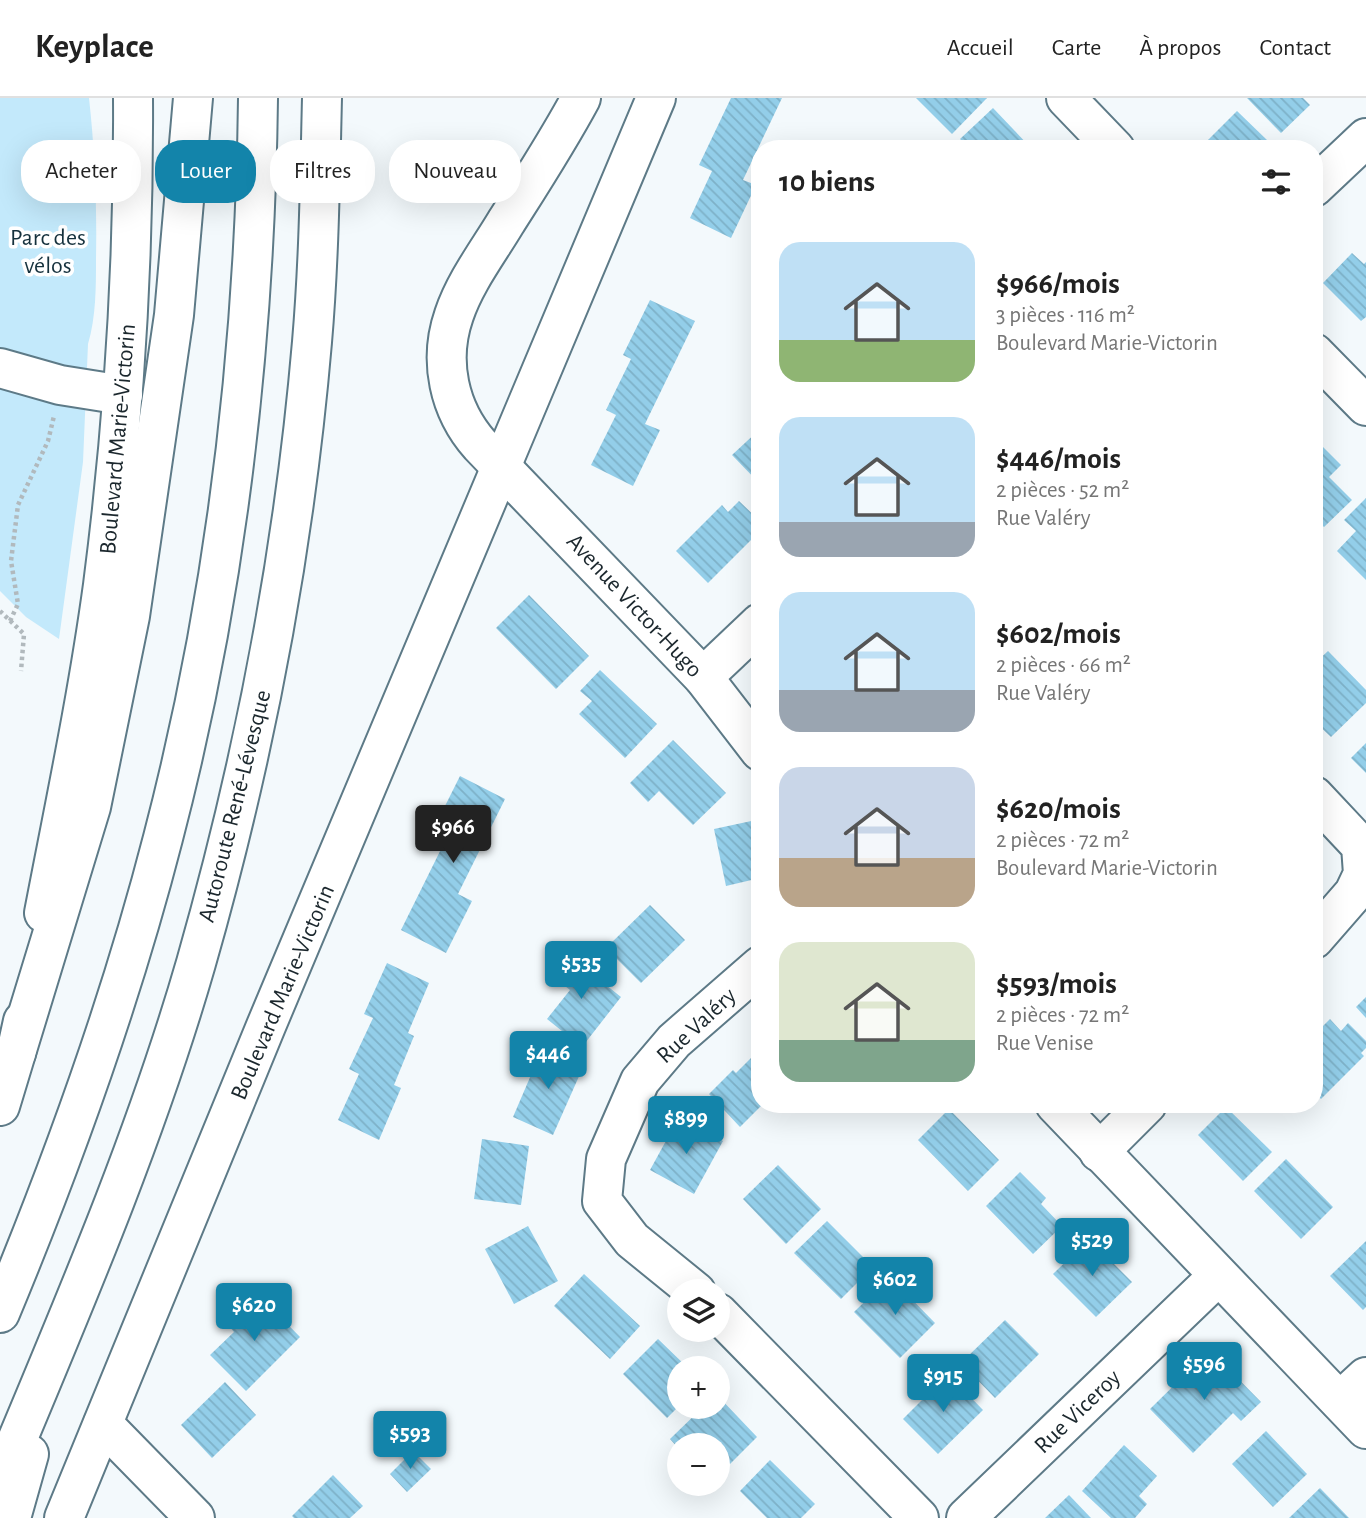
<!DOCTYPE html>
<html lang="fr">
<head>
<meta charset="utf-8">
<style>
	:root { --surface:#fff; --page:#f6f6f6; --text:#222; --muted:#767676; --line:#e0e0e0; --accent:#1384aa }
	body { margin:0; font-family:"Alegreya Sans",sans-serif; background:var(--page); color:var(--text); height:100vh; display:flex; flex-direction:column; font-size:26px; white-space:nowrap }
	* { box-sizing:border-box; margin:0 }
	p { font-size:23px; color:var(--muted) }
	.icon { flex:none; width:38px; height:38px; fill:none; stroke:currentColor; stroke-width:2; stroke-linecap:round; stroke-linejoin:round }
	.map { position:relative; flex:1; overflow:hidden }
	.details { position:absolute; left:751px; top:42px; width:572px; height:973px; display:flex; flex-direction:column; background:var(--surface); border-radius:28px; box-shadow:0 7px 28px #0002 }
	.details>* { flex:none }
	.guide { position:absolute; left:21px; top:42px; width:625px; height:63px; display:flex; gap:14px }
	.controls { position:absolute; left:667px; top:1181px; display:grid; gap:14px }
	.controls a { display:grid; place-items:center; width:63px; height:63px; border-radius:50%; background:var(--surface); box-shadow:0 7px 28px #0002; font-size:35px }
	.price { position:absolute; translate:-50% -60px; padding:0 16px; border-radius:7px; background:var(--accent); color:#fff; font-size:23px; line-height:46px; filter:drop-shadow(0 2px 4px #0008) }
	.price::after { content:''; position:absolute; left:50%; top:42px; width:21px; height:16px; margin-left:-10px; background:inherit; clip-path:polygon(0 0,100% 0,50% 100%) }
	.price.on { background:#222; color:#fff }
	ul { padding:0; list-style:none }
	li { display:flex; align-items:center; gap:21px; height:175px; padding:0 28px }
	li span { display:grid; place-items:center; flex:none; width:196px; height:140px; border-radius:21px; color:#555 }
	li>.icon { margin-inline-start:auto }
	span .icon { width:84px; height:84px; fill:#fffc; stroke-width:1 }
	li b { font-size:30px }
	h2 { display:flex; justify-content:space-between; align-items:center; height:84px; padding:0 28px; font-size:30px }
	.chip { padding:0 24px; border-radius:28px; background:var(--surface); box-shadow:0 7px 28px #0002; font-size:24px; line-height:63px }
	.chip.on { background:var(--accent); color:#fff }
	header { display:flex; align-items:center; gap:42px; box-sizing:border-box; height:98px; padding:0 35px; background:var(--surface); border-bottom:2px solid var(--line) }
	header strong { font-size:33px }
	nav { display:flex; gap:38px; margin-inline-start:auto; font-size:24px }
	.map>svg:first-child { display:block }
	.park { fill:#c3e9fb }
	.building { fill:url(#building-back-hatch) }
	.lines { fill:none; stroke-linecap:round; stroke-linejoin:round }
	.minor-casing { stroke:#5d7a87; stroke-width:42 }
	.major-casing { stroke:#5d7a87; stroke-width:42 }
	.highway-casing { stroke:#5d7a87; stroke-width:42 }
	.path { stroke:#b1b9bd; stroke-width:4.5; stroke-dasharray:3.5 3.5; stroke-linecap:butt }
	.minor { stroke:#fff; stroke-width:38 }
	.major { stroke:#fff; stroke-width:38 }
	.highway { stroke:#fff; stroke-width:38 }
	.labels { text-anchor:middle; stroke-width:7; stroke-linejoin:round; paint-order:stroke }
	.park-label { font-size:24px; fill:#15313d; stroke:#fff }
	.street-label { font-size:24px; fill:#1b272d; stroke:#fff }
</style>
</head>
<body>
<header>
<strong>Keyplace</strong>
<nav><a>Accueil</a><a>Carte</a><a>À propos</a><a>Contact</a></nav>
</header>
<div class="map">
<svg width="1366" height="1420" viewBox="0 0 1366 1420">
	<defs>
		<pattern id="building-back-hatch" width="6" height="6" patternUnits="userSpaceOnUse" patternTransform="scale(1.75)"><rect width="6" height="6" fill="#93cee9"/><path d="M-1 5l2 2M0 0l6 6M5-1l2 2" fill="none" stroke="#7eb1c8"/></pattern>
	</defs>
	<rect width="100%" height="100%" fill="#f3f9fc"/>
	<path class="park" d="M0 0H89C95 54 97 107 96 161 96 189 96 219 88 246L83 364 59 541 26 519 0 493Z"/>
	<g class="building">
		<polygon points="731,0 782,0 743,82 756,87 731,140 690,120 712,73 699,67"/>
		<polygon points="916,0 987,0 952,36"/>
		<polygon points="1247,0 1303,0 1310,7 1281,35"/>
		<polygon points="993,10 1032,51 970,51 960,41"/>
		<polygon points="1237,13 1267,42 1259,51 1215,51 1207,43"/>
		<polygon points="1352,155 1364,166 1366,164 1366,219 1361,223 1323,185"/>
		<polygon points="650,202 695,223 645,326 660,332 633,388 591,367 616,317 606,312 631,261 623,257"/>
		<polygon points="760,331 760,386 732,357"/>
		<polygon points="1317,343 1341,367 1329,379 1352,402 1324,429 1314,419 1314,345"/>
		<polygon points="1366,400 1366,482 1337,453 1356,433 1344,422"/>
		<polygon points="739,403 760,423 760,433 708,485 676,453 722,407 728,414"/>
		<polygon points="529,497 589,558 556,591 496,530"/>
		<polygon points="1328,553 1366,592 1366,605 1331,639 1314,623 1314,566"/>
		<polygon points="600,572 657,626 625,660 579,616 592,603 580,593"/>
		<polygon points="673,642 726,695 693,727 659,693 648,704 630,685"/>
		<polygon points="1366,645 1366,675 1351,660"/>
		<polygon points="460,678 505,701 458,796 472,803 446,855 401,832 449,735 435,728"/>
		<polygon points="756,722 760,738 760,780 726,788 714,731"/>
		<polygon points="650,807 685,842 641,885 606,850"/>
		<polygon points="566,855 621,899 582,949 547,921 570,892 550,876"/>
		<polygon points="387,865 429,885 408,935 414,938 394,987 401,990 379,1042 338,1022 359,976 349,971 373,920 364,916"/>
		<polygon points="1366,899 1366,920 1356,909"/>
		<polygon points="1330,921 1341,933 1348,925 1366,943 1366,950 1361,955 1364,958 1321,1001 1314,994 1314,937"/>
		<polygon points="543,949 584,967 553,1037 513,1019"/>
		<polygon points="758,953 760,955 760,1006 763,1006 740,1029 709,996 733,972 736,975"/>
		<polygon points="1226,1009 1272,1054 1243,1083 1198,1037"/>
		<polygon points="949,1011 999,1062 968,1093 918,1042"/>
		<polygon points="679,1019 723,1043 694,1096 650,1072"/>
		<polygon points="482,1041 529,1048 521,1107 474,1101"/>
		<polygon points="1286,1061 1333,1109 1301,1141 1254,1093"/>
		<polygon points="778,1067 821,1111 786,1146 743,1101"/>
		<polygon points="1020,1074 1046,1100 1041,1106 1062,1128 1033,1156 986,1108"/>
		<polygon points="827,1123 873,1169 841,1201 794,1155"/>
		<polygon points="528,1128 558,1183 514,1206 485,1151"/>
		<polygon points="1089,1141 1132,1184 1096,1219 1053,1176"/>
		<polygon points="1366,1143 1366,1209 1363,1212 1330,1178"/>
		<polygon points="584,1176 640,1228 610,1261 554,1208"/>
		<polygon points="890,1179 935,1225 900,1260 854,1214"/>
		<polygon points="259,1197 300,1239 246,1293 210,1257 234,1234 228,1227"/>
		<polygon points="1005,1222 1039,1256 995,1300 961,1265"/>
		<polygon points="658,1241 688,1270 679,1270 679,1308 667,1320 623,1276"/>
		<polygon points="1210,1252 1261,1304 1241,1323 1233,1315 1193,1355 1150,1311"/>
		<polygon points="948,1276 983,1312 938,1356 903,1321"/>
		<polygon points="225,1284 256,1317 212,1360 181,1327"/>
		<polygon points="718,1298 757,1339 724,1372 718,1365 718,1348 698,1346 679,1348 679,1351 670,1341 703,1309 718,1309"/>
		<polygon points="1266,1333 1307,1376 1273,1409 1232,1366"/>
		<polygon points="1124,1347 1157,1378 1139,1398 1147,1406 1135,1420 1111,1420 1082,1393"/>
		<polygon points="413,1353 431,1371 407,1394 390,1376"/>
		<polygon points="770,1362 815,1406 801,1420 767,1420 740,1393"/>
		<polygon points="333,1377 363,1408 350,1420 294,1420 292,1418"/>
		<polygon points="1320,1390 1349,1420 1289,1420"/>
		<polygon points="1069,1397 1091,1420 1045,1420"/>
	</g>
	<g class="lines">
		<defs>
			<g id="minor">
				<path d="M581 0C558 43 532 83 506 124 488 154 465 184 454 217 438 263 449 312 480 347L703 579 760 653"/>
				<polyline points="1066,0 1115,51"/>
				<polyline points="1314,89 1366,40"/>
				<polyline points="1314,255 1366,308"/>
				<polyline points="0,270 60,287 123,297"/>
				<polyline points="703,579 760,525"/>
				<polyline points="1314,698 1361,748 1363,776 1354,795 1314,841"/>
				<polyline points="1055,1006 1366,1331"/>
				<polyline points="1099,1054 1147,1006"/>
				<polyline points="696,1194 632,1142 602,1103 606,1061 640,983 674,943 760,868"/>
				<polyline points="718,1215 919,1420"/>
				<polyline points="1340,1303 1366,1279"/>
				<polyline points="103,1326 195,1420"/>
				<polyline points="64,1420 266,928 656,0"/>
				<polyline points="966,1420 1218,1178"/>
			</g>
			<g id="major">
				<path d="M44 815C65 706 88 597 103 487 124 325 134 163 133 0"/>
				<polyline points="0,1008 16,955 23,923"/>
			</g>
			<g id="highway">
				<polyline points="16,955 91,709 130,518 174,217 193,0"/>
				<path d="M0 1215C64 1061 121 903 163 740 226 499 255 249 258 0"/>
				<path d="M0 1383C71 1213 145 1042 196 865 254 662 294 455 312 244 319 163 320 81 322 0"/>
				<polyline points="11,1420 29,1356"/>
			</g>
		</defs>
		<use href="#minor" class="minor-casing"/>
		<use href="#major" class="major-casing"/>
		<use href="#highway" class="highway-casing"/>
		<g class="path">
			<polyline points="0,513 24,536 21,573"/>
			<polyline points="10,523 18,506 11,463 18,407 48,343 54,318"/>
		</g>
		<use href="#minor" class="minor"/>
		<use href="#major" class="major"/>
		<use href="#highway" class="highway"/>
	</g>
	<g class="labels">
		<g class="park-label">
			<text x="48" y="147">Parc des<tspan x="48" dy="28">vélos</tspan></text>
		</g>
		<g class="street-label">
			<text transform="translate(117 341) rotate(-85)" y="8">Boulevard Marie-Victorin</text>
			<text transform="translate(635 507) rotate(47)" y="8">Avenue Victor-Hugo</text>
			<text transform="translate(234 708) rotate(-76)" y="8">Autoroute René-Lévesque</text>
			<text transform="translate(282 894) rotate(-67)" y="8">Boulevard Marie-Victorin</text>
			<text transform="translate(696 927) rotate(-43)" y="8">Rue Valéry</text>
			<text transform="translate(1077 1313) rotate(-44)" y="8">Rue Viceroy</text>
		</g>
	</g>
</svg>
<div class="controls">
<a><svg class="icon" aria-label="layers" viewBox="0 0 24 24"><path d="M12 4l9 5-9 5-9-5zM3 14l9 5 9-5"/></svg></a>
<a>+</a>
<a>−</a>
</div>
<b class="price on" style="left:453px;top:767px">$966</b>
<b class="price" style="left:581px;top:903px">$535</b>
<b class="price" style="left:548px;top:993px">$446</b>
<b class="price" style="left:686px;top:1058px">$899</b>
<b class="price" style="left:1092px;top:1180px">$529</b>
<b class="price" style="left:895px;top:1219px">$602</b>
<b class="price" style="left:254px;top:1245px">$620</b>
<b class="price" style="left:1204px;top:1304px">$596</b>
<b class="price" style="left:943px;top:1316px">$915</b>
<b class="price" style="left:410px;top:1373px">$593</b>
<div class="guide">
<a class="chip">Acheter</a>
<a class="chip on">Louer</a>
<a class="chip">Filtres</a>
<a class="chip">Nouveau</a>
</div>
<section class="details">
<h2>10 biens<svg class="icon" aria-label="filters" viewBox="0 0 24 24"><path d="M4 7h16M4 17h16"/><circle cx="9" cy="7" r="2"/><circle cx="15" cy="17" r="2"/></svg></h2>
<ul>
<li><span style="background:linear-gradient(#bfe0f5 70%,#8fb573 0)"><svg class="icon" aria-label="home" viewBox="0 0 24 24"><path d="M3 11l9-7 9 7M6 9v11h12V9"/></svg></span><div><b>$966/mois</b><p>3 pièces · 116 m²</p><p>Boulevard Marie-Victorin</p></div></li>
<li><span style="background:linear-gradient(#bfe0f5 75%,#9aa5b1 0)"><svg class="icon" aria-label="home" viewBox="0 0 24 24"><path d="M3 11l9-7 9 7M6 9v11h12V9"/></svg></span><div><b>$446/mois</b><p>2 pièces · 52 m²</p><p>Rue Valéry</p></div></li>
<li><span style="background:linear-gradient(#bfe0f5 70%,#9aa5b1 0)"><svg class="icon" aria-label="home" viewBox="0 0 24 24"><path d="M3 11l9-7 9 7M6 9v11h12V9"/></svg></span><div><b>$602/mois</b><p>2 pièces · 66 m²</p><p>Rue Valéry</p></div></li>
<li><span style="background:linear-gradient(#c9d6e8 65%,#b9a48a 0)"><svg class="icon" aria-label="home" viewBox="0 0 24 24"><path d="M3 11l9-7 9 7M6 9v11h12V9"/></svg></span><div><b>$620/mois</b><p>2 pièces · 72 m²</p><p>Boulevard Marie-Victorin</p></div></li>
<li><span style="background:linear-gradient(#dfe7d0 70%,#7fa58c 0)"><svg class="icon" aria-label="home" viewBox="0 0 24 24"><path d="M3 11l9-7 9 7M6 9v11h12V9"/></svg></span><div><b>$593/mois</b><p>2 pièces · 72 m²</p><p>Rue Venise</p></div></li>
</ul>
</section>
</div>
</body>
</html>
